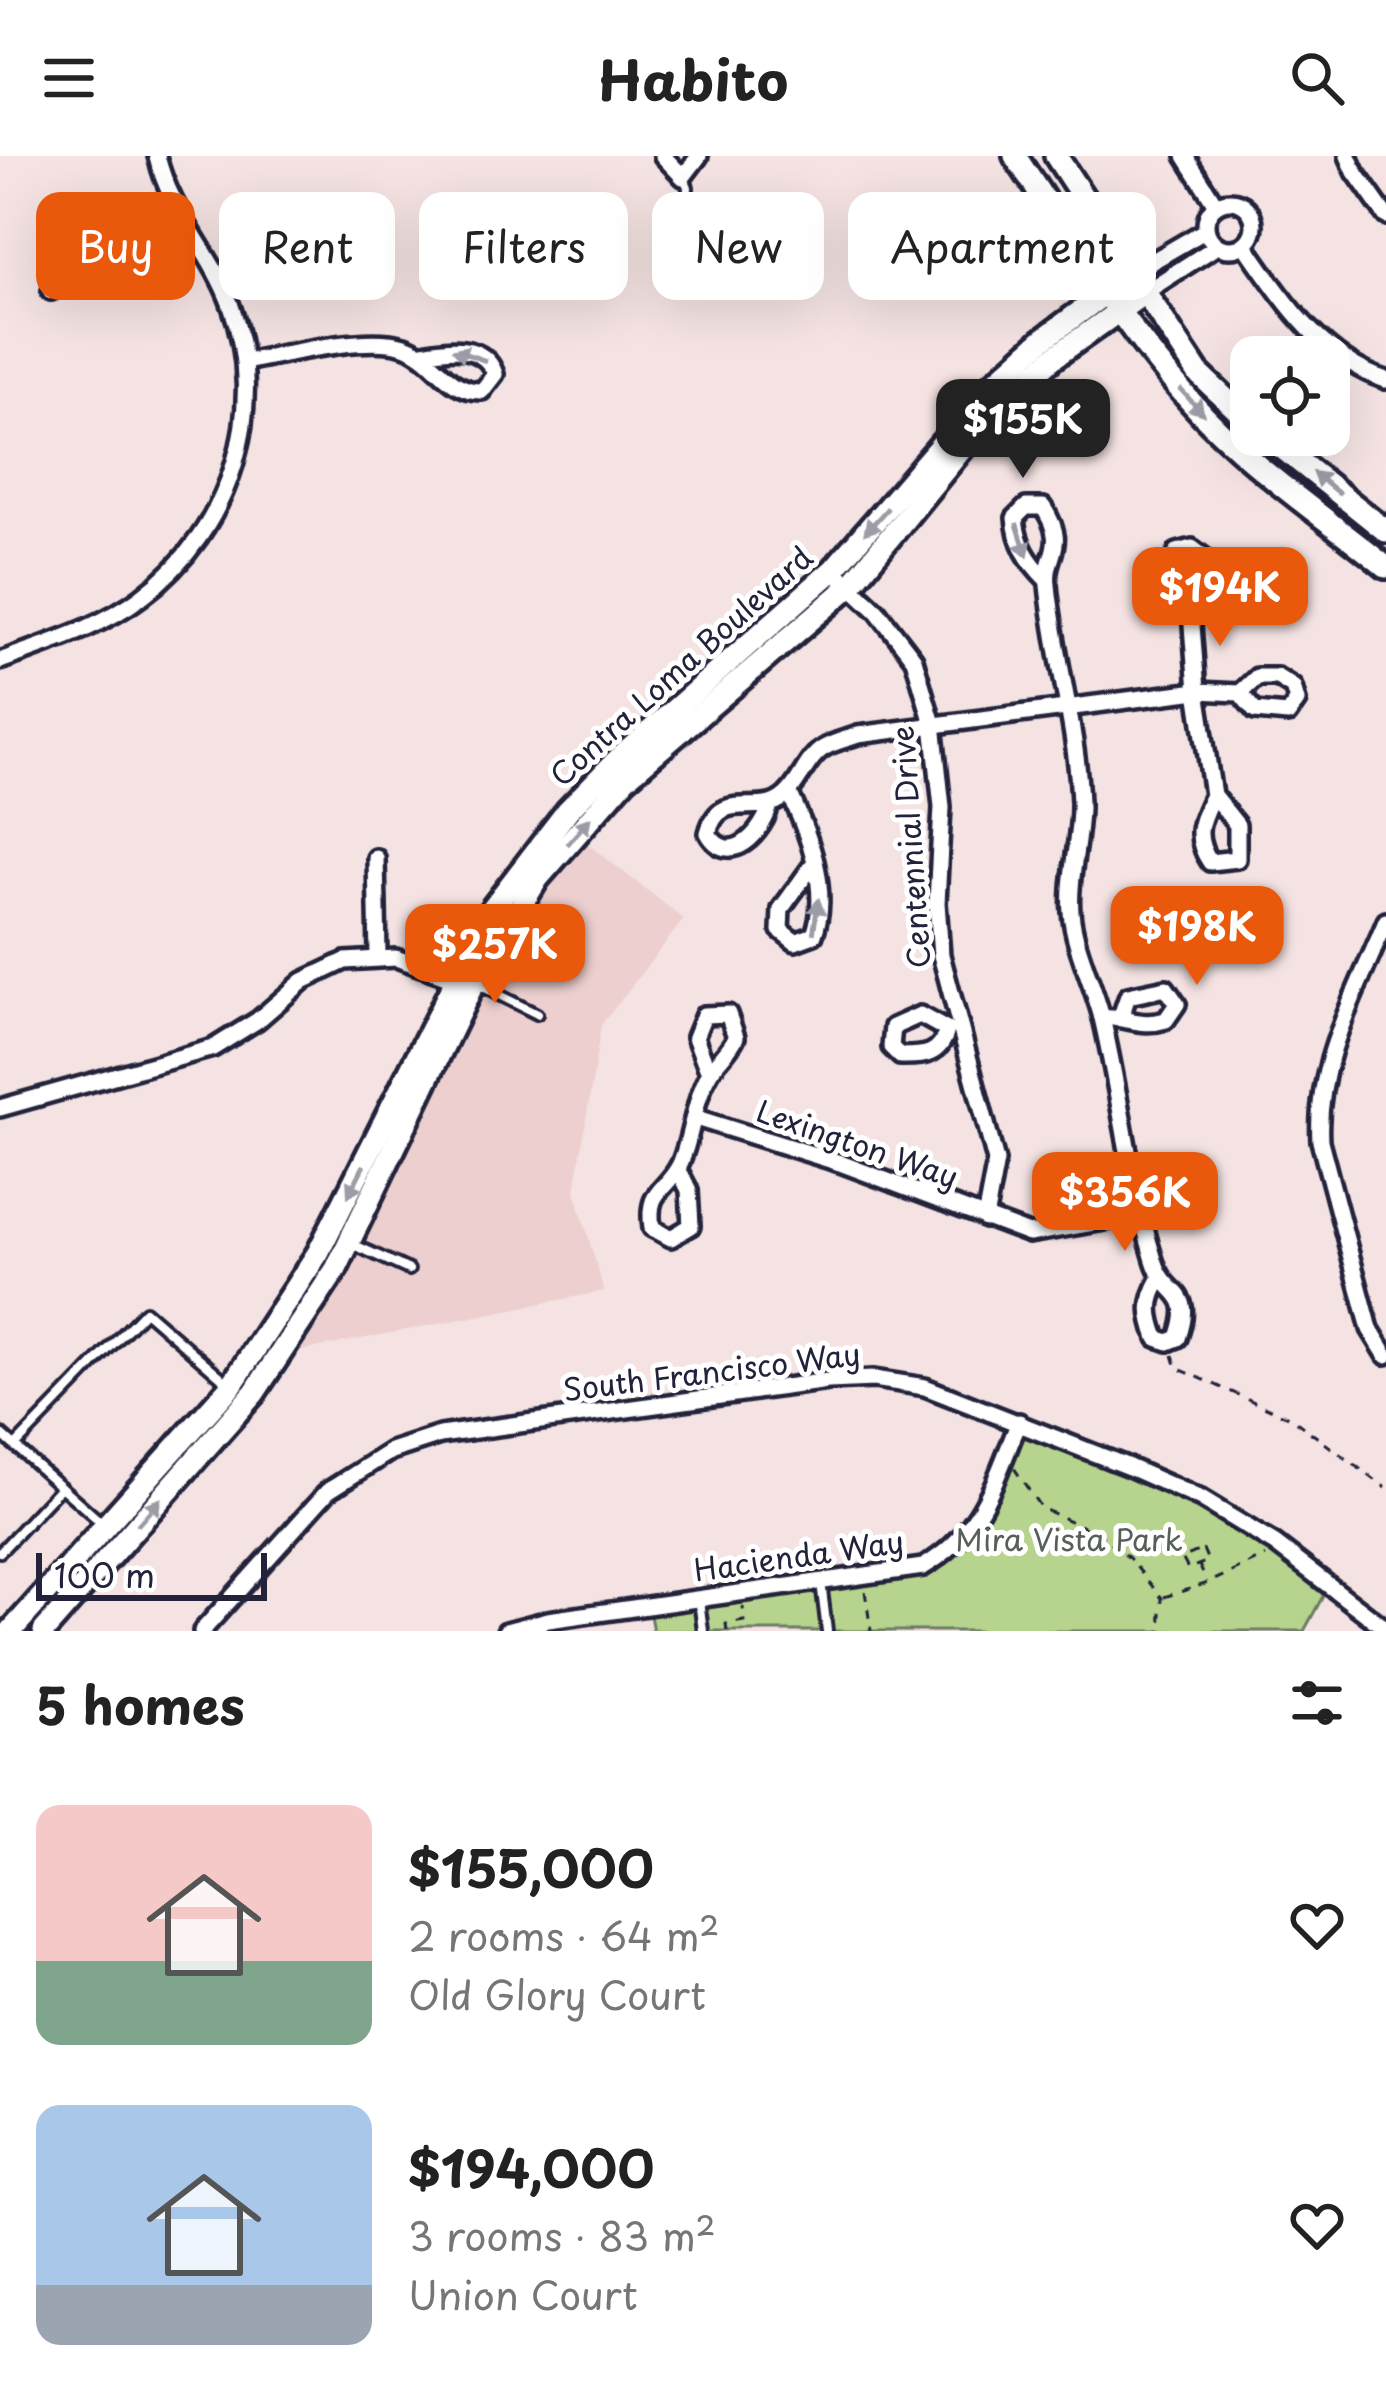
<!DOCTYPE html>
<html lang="en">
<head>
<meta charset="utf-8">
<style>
	:root { --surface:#fff; --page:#f2f2f2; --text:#222; --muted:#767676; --accent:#ea580c }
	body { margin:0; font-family:"Playpen Sans",sans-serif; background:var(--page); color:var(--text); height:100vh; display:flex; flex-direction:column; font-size:45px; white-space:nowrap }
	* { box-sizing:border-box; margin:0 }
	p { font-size:39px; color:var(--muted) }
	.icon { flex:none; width:66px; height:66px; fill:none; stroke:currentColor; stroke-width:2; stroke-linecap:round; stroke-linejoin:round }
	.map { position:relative; height:1475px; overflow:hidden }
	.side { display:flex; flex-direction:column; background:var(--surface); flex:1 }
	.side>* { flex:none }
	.guide { position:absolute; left:36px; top:36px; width:1314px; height:108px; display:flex; gap:24px }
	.buttons { position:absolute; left:1230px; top:180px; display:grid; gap:24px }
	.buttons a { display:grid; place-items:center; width:120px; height:120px; border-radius:24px; background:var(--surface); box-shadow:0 12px 48px #0002; font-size:60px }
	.scale { position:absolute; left:36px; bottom:30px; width:231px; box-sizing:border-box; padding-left:12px; border:6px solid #22223b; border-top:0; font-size:33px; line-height:42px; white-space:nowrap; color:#22223b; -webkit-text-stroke:9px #fff; paint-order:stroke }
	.price { position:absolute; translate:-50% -102px; padding:0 27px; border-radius:24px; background:var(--accent); color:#fff; font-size:39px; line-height:78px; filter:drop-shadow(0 3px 6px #0008) }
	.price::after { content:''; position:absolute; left:50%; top:72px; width:36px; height:27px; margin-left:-18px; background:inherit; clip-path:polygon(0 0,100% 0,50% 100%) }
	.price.selected { background:#222; color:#fff }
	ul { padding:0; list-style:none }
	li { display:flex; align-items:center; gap:36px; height:300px; padding:0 36px }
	li span { display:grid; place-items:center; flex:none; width:336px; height:240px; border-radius:24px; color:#555 }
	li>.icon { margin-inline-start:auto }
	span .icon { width:144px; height:144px; fill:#fffc; stroke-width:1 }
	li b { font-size:51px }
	h2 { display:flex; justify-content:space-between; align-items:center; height:144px; padding:0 36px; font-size:51px }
	.tag { padding:0 42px; border-radius:24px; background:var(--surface); box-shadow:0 12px 48px #0002; font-size:42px; line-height:108px }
	.tag.selected { background:var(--accent); color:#fff }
	header { display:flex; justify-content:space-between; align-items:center; height:156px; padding:0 36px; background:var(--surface); font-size:54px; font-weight:700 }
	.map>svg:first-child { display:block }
	.built { fill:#eccfce }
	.green { fill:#b6d48d; stroke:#6c7b64; stroke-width:3 }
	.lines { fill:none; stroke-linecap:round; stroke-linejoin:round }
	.service-casing { stroke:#22223b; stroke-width:16 }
	.minor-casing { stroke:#22223b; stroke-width:24 }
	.secondary-casing { stroke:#22223b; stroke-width:30 }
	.path { stroke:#22223b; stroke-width:3; stroke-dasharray:9 9; stroke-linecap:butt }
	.service { stroke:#fff; stroke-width:8 }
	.minor { stroke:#fff; stroke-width:15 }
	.secondary { stroke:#fff; stroke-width:21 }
	.oneway { fill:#9c9ca7 }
	.labels { text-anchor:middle; stroke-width:10; stroke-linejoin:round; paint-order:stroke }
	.street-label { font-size:30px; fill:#22223b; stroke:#fff }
	.park-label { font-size:30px; fill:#566058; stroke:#fff }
</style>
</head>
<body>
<header><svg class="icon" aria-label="menu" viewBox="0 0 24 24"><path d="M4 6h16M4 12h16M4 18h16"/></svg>Habito<svg class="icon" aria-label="search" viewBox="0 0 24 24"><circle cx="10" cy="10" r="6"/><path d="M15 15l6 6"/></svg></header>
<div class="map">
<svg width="1386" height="1475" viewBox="0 0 1386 1475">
	<rect width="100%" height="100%" fill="#f4e3e2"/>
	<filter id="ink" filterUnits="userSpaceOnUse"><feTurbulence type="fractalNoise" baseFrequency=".00833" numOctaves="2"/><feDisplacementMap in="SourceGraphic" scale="24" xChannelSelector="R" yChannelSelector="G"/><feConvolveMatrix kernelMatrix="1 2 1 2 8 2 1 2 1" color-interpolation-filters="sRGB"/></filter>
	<g filter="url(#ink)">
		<polygon class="built" points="585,686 684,763 601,869 575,1035 604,1135 300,1195 522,765"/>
		<polygon class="green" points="1019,1266 1201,1343 1329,1429 1304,1475 653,1475 648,1449 923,1411 952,1394"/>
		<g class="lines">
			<defs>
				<g id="service">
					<polyline points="684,22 688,31 686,70"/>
					<polyline points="479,829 537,858"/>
					<polyline points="350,1087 409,1114"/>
					<polyline points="0,1277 104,1369"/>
					<polyline points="15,1290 145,1155 229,1228"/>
					<polyline points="0,1396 61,1331"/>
					<polyline points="821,1426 827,1475"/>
					<polyline points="699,1444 703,1475"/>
				</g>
				<g id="minor">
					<polyline points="663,0 683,21 699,0"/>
					<polyline points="1185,0 1216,49"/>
					<polyline points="1348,0 1355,16 1386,60"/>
					<circle cx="1230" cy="69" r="24"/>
					<path d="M1245 89C1282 142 1321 203 1386 224"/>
					<polyline points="1134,116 1206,74"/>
					<polyline points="51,135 183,66"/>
					<polyline points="1147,135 1217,90"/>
					<path d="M245 206C286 198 366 178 404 190 436 200 446 236 482 235L495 218C484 187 449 192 423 197"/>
					<polyline points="833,414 877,455 914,503 933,568 942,651 937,747 941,799 996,1005 985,1063"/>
					<path d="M1046 423C1028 405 1017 388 1015 362L1026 351H1043C1070 392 1044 397 1048 429 1055 502 1077 572 1080 646 1081 682 1068 720 1071 756 1074 791 1093 827 1102 862 1121 942 1129 1024 1154 1104 1166 1144 1196 1130 1178 1182L1168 1186 1157 1182C1148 1158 1147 1146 1160 1123"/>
					<path d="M1191 456C1173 435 1168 424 1177 396L1192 392 1204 401 1205 424 1191 456 1197 535 1213 639 1237 669V703L1210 706C1193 681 1200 665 1213 639"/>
					<path d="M0 505C48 487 100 472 141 441 232 374 269 252 230 147 210 94 170 56 157 0"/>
					<path d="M789 636C808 677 831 733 814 779L795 786 780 774 781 753 814 707"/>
					<path d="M770 648C765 675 729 714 708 677 718 639 745 654 770 648 797 641 802 606 822 593 832 586 847 583 858 579L1197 535 1240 537 1255 555 1288 558 1297 545 1293 531 1277 521H1257L1240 537"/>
					<polyline points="376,702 378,800"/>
					<path d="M1386 765C1357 836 1315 907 1320 985L1370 1173 1386 1199"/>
					<path d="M920 859 947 874C940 900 924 900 900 900L891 891 893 871Z"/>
					<path d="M1102 862C1128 860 1140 872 1166 864L1177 848 1166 832 1128 840 1121 860"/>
					<polyline points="0,952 213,892 258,864 303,825 345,805 396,802 460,825"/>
					<polyline points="696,962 840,1007 1029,1078 1140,1059"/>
					<path d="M678 1013 689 1034 691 1070 671 1082 652 1072C646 1032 666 1037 680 1008 692 980 694 944 709 918 716 905 729 896 736 881L728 858 704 859 695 881 709 917"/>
					<polyline points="202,1475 328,1335 391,1295 440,1279 828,1225 874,1223 925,1231 1129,1311 1201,1343 1275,1388 1386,1473"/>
					<path d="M506 1475 548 1464 923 1411C982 1377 994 1326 1019 1266"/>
				</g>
				<g id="secondary">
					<path d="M1015 0C1071 83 1124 171 1191 246 1247 309 1321 358 1386 411"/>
					<polyline points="1056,0 1198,217 1251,267"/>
					<polyline points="1266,279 1386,375"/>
					<polyline points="11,1475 231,1230 318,1097 491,754 568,654 614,607 833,414 994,227 1042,184 1134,116"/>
					<polyline points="44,1475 254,1237 336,1113 474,826 538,722 625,623 850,430 992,256 1053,202 1147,135"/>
				</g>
			</defs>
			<use href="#service" class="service-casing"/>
			<use href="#minor" class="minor-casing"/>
			<use href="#secondary" class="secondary-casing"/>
			<g class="path">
				<polyline points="1173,1199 1177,1212 1291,1262 1386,1332"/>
				<polyline points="1014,1312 1041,1352 1101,1379 1129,1402 1162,1442 1160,1475"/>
				<polygon points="1203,1393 1208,1405 1188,1413 1182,1402"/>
				<polyline points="1199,1409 1207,1426"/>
				<polyline points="865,1435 871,1475"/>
				<polyline points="1164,1441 1208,1427 1266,1400"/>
				<polyline points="727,1475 726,1468 744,1465 743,1451"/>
			</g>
			<use href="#service" class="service"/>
			<use href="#minor" class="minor"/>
			<use href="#secondary" class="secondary"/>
		</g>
		<defs><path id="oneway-solid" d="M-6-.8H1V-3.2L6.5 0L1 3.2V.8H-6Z" transform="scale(3)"/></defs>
		<g class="oneway">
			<use href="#oneway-solid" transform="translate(469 199) rotate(-161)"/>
			<use href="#oneway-solid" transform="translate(1192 246) rotate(48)"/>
			<use href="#oneway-solid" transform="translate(1326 327) rotate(-141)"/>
			<use href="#oneway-solid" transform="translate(876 365) rotate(132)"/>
			<use href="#oneway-solid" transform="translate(1022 384) rotate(72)"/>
			<use href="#oneway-solid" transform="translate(579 675) rotate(-49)"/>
			<use href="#oneway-solid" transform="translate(816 760) rotate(-81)"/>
			<use href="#oneway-solid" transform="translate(356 1025) rotate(117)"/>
			<use href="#oneway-solid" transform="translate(149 1356) rotate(-49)"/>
		</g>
	</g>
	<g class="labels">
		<g class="street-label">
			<text transform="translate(682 511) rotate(-42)" y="10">Contra Loma Boulevard</text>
			<text transform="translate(912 691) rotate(-94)" y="10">Centennial Drive</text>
			<text transform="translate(857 989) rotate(19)" y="10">Lexington Way</text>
			<text transform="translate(712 1217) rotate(-7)" y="10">South Francisco Way</text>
			<text transform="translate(799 1401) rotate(-8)" y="10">Hacienda Way</text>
		</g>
		<g class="park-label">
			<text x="1069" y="1395">Mira Vista Park</text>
		</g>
	</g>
</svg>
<div class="buttons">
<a><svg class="icon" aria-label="locate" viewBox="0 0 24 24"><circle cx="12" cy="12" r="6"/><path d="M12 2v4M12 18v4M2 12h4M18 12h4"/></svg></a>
</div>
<div class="scale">100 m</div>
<b class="price selected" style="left:1023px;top:325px">$155K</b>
<b class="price" style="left:1220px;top:493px">$194K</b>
<b class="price" style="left:1197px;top:832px">$198K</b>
<b class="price" style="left:495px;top:850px">$257K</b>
<b class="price" style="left:1125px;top:1098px">$356K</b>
<div class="guide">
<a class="tag selected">Buy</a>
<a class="tag">Rent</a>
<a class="tag">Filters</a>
<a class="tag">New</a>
<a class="tag">Apartment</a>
</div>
</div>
<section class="side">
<h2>5 homes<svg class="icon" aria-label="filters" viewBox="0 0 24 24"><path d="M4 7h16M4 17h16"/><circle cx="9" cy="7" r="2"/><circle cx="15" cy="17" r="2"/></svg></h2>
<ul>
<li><span style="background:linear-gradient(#f6c9c9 65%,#7fa58c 0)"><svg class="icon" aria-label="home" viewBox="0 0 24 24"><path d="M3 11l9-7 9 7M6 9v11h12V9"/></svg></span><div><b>$155,000</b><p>2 rooms · 64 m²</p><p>Old Glory Court</p></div><svg class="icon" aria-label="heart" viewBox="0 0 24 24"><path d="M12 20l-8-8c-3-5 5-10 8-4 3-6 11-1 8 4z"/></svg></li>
<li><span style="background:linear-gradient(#a9c7e8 75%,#9aa5b1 0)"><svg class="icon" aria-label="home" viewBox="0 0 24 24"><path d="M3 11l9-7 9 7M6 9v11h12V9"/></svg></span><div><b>$194,000</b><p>3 rooms · 83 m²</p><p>Union Court</p></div><svg class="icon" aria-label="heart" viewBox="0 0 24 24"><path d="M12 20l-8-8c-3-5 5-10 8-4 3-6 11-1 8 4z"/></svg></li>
</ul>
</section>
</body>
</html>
